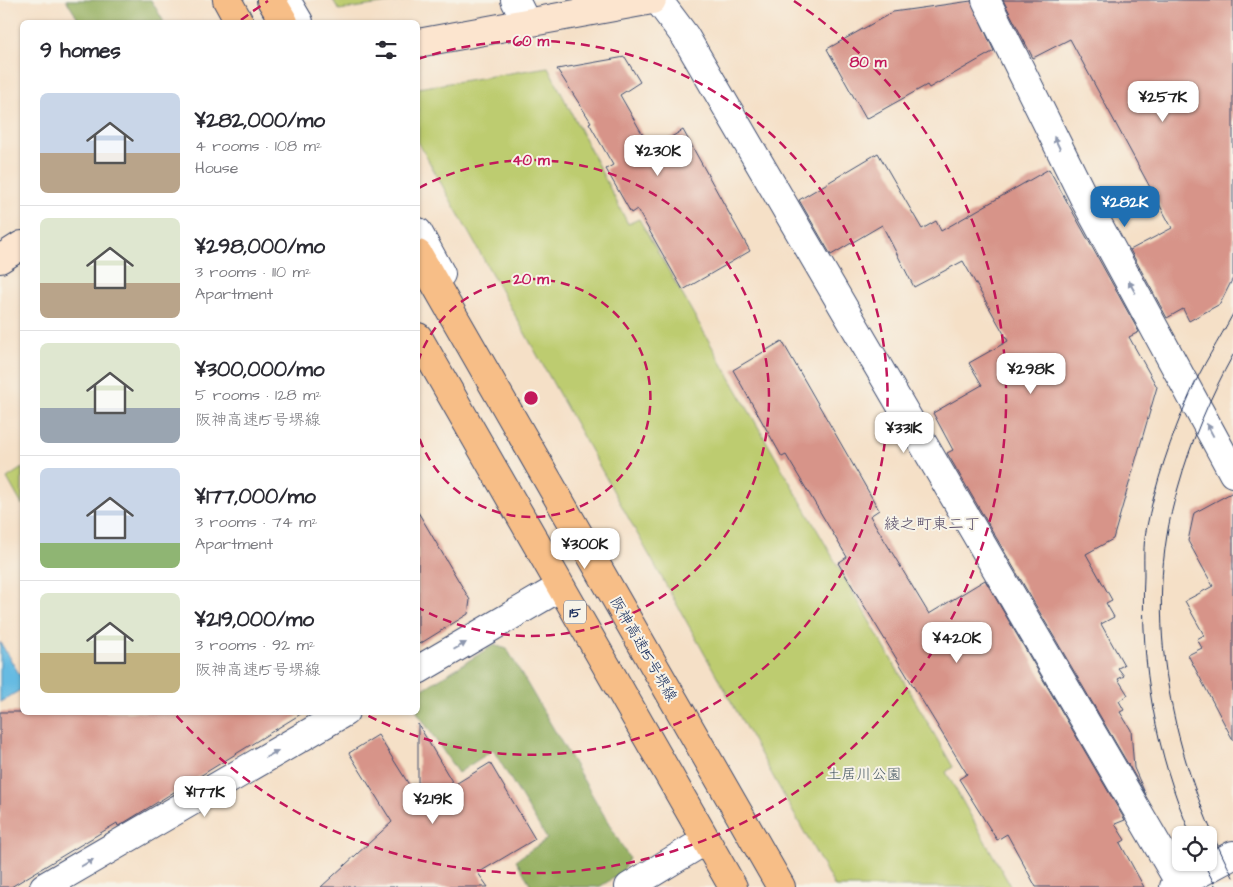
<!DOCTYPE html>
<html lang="en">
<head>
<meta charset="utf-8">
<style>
	:root { --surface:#fff; --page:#f2f2f3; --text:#2b2b33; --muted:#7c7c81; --line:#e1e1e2; --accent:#1f6fb2 }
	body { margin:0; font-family:"Architects Daughter","Klee One",sans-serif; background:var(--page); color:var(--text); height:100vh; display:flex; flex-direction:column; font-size:19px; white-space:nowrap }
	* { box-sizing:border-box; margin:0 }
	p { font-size:16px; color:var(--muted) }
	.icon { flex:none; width:28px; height:28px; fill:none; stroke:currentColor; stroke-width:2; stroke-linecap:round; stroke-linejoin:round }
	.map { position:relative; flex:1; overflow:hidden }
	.sheet { position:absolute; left:20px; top:20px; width:400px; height:695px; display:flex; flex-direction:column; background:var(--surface); border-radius:8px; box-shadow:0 1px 4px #0004 }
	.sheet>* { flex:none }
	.fabs { position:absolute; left:1172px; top:826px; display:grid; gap:10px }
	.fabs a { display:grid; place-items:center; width:45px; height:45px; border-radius:8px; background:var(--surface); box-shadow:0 1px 4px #0004; font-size:25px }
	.price { position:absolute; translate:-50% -42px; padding:0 11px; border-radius:10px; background:#fff; color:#222; font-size:16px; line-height:32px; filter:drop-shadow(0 1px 2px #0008) }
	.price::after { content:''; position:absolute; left:50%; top:30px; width:15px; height:11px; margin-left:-8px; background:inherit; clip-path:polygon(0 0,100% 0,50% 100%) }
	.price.selected { background:var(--accent); color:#fff }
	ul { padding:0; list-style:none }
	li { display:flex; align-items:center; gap:15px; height:125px; padding:0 20px }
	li+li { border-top:1px solid var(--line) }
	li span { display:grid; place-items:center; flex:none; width:140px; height:100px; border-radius:8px; color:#555 }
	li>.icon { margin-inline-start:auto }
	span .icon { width:60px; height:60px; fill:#fffc; stroke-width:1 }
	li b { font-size:21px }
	h2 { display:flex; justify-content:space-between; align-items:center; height:60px; padding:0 20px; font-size:21px }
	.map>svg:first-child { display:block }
	.green { fill:#bdcc6f; stroke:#6c7e66 }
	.forest { fill:#96b062; stroke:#587060 }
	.water { fill:#66bbe2; stroke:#4075a0 }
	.building { fill:#d79489 }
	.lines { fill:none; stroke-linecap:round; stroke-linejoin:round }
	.minor-casing { stroke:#3c4a6e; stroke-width:30 }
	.tertiary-casing { stroke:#3c4a6e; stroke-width:30 }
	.secondary-casing { stroke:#3c4a6e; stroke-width:30 }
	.motorway-casing { stroke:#3c4a6e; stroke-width:30 }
	.minor { stroke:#fff; stroke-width:28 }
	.tertiary { stroke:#fff; stroke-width:28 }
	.secondary { stroke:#fce5cf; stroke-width:28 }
	.motorway { stroke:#f7be87; stroke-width:28 }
	.tram { stroke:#1b2f5e; stroke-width:1 }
	.oneway { fill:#8d97ae }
	.ring { fill:none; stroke:#c2185b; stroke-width:2.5; stroke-dasharray:9 6 }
	.labels { text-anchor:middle; stroke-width:4; stroke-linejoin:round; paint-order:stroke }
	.shield { fill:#f7f3e8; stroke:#5d6a87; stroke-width:1 }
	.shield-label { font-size:14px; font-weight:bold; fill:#1b2f5e }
	.street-label { font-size:15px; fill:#1b2f5e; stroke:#f7f3e8 }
	.park-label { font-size:15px; fill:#445662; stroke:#f7f3e8 }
	.neighbourhood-label { font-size:16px; fill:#5d526d; stroke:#f7f3e8 }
	.centre { fill:#c2185b; stroke:#f7f3e8; stroke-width:2.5 }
	.ring-label { font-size:15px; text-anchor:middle; font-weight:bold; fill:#c2185b; stroke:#f7f3e8; stroke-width:4; stroke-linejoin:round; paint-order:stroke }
</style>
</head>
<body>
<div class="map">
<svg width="1233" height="887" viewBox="0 0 1233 887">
	<rect width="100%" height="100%" fill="#f7f3e8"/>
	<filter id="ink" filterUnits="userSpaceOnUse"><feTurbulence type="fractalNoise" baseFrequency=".02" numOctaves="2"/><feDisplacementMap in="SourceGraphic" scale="10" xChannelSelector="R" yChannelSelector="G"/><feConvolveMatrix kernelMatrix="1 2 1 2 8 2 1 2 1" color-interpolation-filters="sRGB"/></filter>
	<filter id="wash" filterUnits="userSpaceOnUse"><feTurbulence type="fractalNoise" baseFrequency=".0096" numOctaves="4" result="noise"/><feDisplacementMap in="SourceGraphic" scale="20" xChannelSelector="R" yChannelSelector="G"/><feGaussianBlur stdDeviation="1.12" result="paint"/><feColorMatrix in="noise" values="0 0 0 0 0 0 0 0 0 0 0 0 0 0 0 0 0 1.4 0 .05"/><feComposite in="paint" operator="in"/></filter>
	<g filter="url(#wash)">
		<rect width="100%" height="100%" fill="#f5e0c7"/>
		<g class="green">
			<polygon points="333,0 409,0 339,10"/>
			<polygon points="548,67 628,224 639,219 953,767 946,772 1011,887 835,887 418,142 418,88"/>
			<polygon points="22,468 22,505 7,478"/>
		</g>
		<g class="forest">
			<polygon points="66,0 151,0 164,22 80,22"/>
			<polygon points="494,645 507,649 629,858 622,873 599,887 532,887 516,860 547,839 493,750 458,773 417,712 418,692"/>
		</g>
		<polygon class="water" points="0,642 22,679 22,689 0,702"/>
		<g id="blocks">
			<g class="building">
				<polygon points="1003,0 1233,0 1233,278 1220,304 1189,321 1183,309 1167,318 1130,250 1172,228 1070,39 1033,58"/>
				<polygon points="971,1 994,51 929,88 927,85 866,119 827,49 893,12"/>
				<polygon points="625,57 640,82 620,95 651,149 683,130 750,251 683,290 637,209 631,213 606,169 613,165 589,123 591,122 557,69"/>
				<polygon points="878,153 922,229 936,221 941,231 1049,169 1139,332 1129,337 1157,387 1113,539 1086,554 1112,600 1106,603 1114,617 1101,624 1124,665 1118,668 1124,676 1118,679 1128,695 1119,701 1124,710 1120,712 1131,730 1134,768 1146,795 947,453 953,450 933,413 982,385 969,363 1008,341 963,261 914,287 882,225 831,255 799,200"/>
				<polygon points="782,341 879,510 870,516 929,614 985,580 1125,820 1115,824 1125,840 1120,843 1144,887 1036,887 1007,834 997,840 959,779 967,774 838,563 847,557 786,455 782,457 733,370"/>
				<polygon points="1233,492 1233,740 1188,655 1202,648 1197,639 1204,635 1185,601 1213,586 1188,541 1194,513"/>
				<polygon points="418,512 470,600 468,614 418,645"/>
				<polygon points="0,712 304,712 122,824 118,826 117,823 11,887 0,887"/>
				<polygon points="418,724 454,785 490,763 535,839 478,873 488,887 321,887 392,822 349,753 378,735 418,799"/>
			</g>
		</g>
	</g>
	<g filter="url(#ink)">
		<use href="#blocks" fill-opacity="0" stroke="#3c4a6e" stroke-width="1"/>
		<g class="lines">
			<defs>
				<g id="minor">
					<polyline points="515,0 526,22"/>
					<polyline points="658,0 685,36 1182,887"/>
					<polyline points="986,0 1086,202 1233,473"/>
					<polyline points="418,670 550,593"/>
					<polyline points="44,887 345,712"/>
					<polyline points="629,887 698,845"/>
					<polyline points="1174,887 1233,855"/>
				</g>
				<g id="tertiary">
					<polyline points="286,0 299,22"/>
					<polyline points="418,232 441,274"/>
				</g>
				<g id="secondary">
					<polyline points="418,43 652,0"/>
					<polyline points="0,259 22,245"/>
				</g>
				<g id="motorway">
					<polyline points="227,0 239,22"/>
					<polyline points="271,0 284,22"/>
					<polyline points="418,254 781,887"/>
					<polyline points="418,337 733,887"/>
				</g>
			</defs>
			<use href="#minor" class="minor-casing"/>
			<use href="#tertiary" class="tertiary-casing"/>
			<use href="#secondary" class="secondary-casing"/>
			<use href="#motorway" class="motorway-casing"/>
			<use href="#minor" class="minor"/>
			<use href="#tertiary" class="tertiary"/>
			<use href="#secondary" class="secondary"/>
			<use href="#motorway" class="motorway"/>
			<g class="tram">
				<path d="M1233 355C1210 397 1191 441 1178 488 1139 617 1173 760 1233 877"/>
				<path d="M1191 835C1156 754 1140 665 1144 576 1144 562 1143 545 1146 531 1155 484 1171 437 1190 394 1202 366 1219 340 1233 314"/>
				<polyline points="1203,862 1216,887"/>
			</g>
		</g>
		<defs><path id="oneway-solid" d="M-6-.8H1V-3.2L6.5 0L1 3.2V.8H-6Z" transform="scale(1.25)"/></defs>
		<g class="oneway">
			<use href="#oneway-solid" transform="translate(1057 143) rotate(-116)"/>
			<use href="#oneway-solid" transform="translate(1132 287) rotate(-119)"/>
			<use href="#oneway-solid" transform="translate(1210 430) rotate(-118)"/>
			<use href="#oneway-solid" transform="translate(460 646) rotate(-30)"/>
			<use href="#oneway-solid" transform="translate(272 754) rotate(-30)"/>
			<use href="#oneway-solid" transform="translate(87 863) rotate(-30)"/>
		</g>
	</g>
	<g class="ring">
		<path d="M418 362A119 119 0 1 1 418 434"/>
		<path d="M419 188A238 238 0 1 1 419 608"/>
		<path d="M418 59A357 357 0 1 1 363 713"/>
		<path d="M241 20A476 476 0 0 1 268 1M794 1A476 476 0 1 1 174 713"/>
	</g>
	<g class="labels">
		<rect class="shield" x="564" y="600.5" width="22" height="23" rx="4"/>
		<g class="shield-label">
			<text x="575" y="617">15</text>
		</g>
		<g class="street-label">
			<text transform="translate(644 649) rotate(60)" y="5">阪神高速15号堺線</text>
		</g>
		<g class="park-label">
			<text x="864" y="779">土居川公園</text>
		</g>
		<g class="neighbourhood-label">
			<text x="932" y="529">綾之町東二丁</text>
		</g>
	</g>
	<circle cx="531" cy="398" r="8" class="centre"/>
	<g class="ring-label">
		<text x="531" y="46">60 m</text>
		<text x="868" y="67">80 m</text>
		<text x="531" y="165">40 m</text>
		<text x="531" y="284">20 m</text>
	</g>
</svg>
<div class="fabs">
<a><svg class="icon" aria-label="locate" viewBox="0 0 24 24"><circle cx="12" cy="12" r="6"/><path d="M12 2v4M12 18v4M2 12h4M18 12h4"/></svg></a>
</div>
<b class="price" style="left:1163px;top:123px">¥257K</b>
<b class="price" style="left:658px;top:177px">¥230K</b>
<b class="price selected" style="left:1125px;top:228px">¥282K</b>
<b class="price" style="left:1031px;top:395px">¥298K</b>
<b class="price" style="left:904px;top:454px">¥331K</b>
<b class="price" style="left:585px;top:570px">¥300K</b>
<b class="price" style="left:957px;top:664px">¥420K</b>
<b class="price" style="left:205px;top:818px">¥177K</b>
<b class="price" style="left:433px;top:825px">¥219K</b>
<section class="sheet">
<h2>9 homes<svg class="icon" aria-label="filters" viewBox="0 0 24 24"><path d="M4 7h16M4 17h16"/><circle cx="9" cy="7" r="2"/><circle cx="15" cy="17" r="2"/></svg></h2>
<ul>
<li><span style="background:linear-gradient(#c9d6e8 60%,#b9a48a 0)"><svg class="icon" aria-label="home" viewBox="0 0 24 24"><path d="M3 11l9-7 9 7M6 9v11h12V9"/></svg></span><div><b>¥282,000/mo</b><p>4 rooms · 108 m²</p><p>House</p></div></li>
<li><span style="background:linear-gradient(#dfe7d0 65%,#b9a48a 0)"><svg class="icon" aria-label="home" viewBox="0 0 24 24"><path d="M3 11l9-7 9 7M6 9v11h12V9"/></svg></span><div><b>¥298,000/mo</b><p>3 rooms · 110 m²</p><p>Apartment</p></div></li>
<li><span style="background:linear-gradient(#dfe7d0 65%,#9aa5b1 0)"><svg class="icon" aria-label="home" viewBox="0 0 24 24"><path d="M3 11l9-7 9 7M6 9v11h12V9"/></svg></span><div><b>¥300,000/mo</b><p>5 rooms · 128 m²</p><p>阪神高速15号堺線</p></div></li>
<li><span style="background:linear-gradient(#c9d6e8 75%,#8fb573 0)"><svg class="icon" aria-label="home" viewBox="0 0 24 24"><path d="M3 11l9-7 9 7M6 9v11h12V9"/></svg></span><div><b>¥177,000/mo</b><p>3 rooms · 74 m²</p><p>Apartment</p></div></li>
<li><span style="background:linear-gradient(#dfe7d0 60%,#c2b280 0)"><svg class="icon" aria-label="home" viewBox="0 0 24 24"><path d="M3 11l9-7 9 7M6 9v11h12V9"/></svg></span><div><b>¥219,000/mo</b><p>3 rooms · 92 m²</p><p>阪神高速15号堺線</p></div></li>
</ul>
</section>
</div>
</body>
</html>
